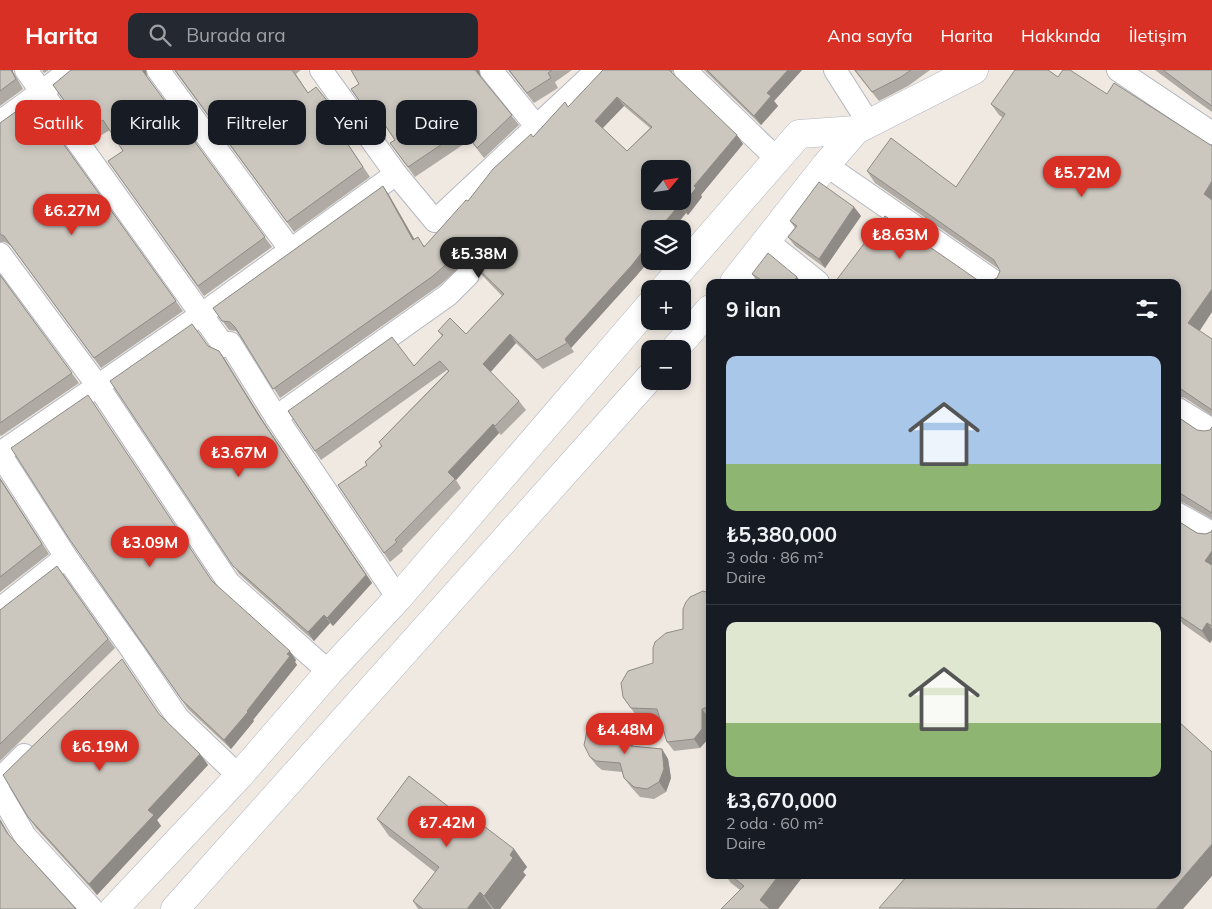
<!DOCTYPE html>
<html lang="tr">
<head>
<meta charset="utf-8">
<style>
	:root { --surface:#171b24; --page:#242831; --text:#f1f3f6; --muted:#9ea1a6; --line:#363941; --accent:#d93025 }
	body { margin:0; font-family:Mulish,sans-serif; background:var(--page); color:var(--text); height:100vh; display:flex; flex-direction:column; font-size:19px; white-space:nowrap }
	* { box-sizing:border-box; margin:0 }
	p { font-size:16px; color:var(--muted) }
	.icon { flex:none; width:28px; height:28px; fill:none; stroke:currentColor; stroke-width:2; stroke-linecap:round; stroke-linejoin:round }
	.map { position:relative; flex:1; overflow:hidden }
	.details { position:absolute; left:706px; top:209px; width:475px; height:600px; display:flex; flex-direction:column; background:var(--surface); border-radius:10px; box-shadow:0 2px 8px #0003 }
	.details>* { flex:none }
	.hud { position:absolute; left:15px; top:30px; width:475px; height:45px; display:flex; gap:10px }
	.needle { width:32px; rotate:61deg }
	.buttons { position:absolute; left:641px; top:90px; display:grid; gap:10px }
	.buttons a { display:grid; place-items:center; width:50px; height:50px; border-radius:10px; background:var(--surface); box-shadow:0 2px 8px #0003; font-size:25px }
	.price { position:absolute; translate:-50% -42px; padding:0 11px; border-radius:18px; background:var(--accent); color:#fff; font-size:16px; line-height:32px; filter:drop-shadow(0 1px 2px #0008) }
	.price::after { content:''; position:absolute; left:50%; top:30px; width:15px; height:11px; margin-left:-8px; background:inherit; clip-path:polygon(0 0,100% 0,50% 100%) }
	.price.current { background:#222; color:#fff }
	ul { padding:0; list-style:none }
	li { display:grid; align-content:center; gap:10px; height:265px; padding:0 20px }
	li+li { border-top:1px solid var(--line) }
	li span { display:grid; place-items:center; height:155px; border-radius:10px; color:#555 }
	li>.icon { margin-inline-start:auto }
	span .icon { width:90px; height:90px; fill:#fffc; stroke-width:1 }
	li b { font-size:21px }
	h2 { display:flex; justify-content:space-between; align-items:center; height:60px; padding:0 20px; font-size:21px }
	.pill { padding:0 18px; border-radius:10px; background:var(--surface); box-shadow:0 2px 8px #0003; font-size:18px; line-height:45px }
	.pill.current { background:var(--accent); color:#fff }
	header { display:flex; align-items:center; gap:30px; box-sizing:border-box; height:70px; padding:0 25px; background:var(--accent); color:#fff }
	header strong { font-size:24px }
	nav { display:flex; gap:28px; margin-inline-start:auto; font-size:18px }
	.search { width:350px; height:45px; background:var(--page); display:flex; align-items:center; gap:12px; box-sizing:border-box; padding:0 18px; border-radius:10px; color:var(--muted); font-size:19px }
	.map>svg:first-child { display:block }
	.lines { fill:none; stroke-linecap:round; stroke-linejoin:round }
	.minor-casing { stroke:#b4b7c1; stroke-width:24 }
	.tertiary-casing { stroke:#b4b7c1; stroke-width:29 }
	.minor { stroke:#fff; stroke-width:22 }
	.tertiary { stroke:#fff; stroke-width:28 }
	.wall { fill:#afaba4; fill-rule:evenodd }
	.shaded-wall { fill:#8e8b86 }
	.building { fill:#cbc7bf; stroke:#8e8b86; fill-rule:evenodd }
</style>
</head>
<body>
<header>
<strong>Harita</strong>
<div class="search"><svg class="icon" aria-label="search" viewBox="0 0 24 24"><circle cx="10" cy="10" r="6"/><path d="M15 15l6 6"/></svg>Burada ara</div>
<nav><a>Ana sayfa</a><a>Harita</a><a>Hakkında</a><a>İletişim</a></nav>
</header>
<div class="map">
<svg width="1212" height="839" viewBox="0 0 1212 839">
	<rect width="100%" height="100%" fill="#efe9e1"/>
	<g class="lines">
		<defs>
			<g id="minor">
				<polyline points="26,0 224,276 230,273 276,347 398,528"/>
				<polyline points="158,0 290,179"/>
				<polyline points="321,0 396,104"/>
				<polyline points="491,0 536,56"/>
				<polyline points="685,0 776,88"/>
				<polyline points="835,0 870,55"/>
				<polyline points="1118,0 1212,63"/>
				<polyline points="0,52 71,0"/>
				<polyline points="826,95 995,212"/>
				<polyline points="767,171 818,212"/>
				<polyline points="0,184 98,316 229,513 329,602"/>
				<polyline points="1178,339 1212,360"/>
				<polyline points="276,347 448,225 468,205"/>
				<polyline points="0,383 202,244 396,104 435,151 597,0"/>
				<polyline points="0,384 66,487 132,580 178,648 239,706"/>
				<polyline points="1178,444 1212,463"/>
				<polyline points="0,539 66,487"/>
				<polyline points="0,709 24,685"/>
				<polyline points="0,723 25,766 92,839"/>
			</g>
			<g id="tertiary">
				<polyline points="734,212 826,95 856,60"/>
				<polyline points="664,219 799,64 856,60 974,0"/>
				<polyline points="675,279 710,239"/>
				<polyline points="114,839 239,706 329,602 398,528 650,235"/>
				<polyline points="175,839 650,307"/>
			</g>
		</defs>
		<use href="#minor" class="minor-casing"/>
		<use href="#tertiary" class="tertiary-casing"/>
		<use href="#minor" class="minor"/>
		<use href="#tertiary" class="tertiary"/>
	</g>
	<g class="wall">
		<polygon points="0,0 13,2 23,19 0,36"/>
		<polygon points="42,0 49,0 44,3"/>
		<polygon points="71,0 146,0 147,7 272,177 204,226 108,91 123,81 110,60 93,70 53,15"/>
		<polygon points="174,0 301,0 296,4 308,23 329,33 355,69 348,74 370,107 294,162"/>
		<polygon points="351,0 479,0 480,6 519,55 484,88 470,70 415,107 390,73 395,70 381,50 376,54 351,19 359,14"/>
		<polygon points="508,0 572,0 555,12 558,18 534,33"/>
		<path d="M603 0H673L672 3 743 74 701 125 702 127 688 145 686 143 673 159H650L638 204 571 278 574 282 543 299 516 273 490 302 519 331 526 340 501 365 499 363 456 410 461 418 402 479 403 481 390 492 338 415 367 395 365 392 381 376 379 372 448 301 447 300 321 390 288 341 414 296 442 266 438 261 466 264 502 226 481 204 474 194 468 190 440 215 280 328 239 265 236 261 229 260 213 238 383 116 389 125 414 169 425 176 533 67 565 32 568 37ZM624 36 650 58 627 81 602 58Z"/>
		<polygon points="704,0 802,0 774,31 778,36 761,55"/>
		<polygon points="854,0 930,0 908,16 879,31"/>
		<polygon points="1155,0 1212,0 1212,42 1194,29"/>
		<polygon points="1058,7 1107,24 1199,261 1212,269 1212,346 1185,328 1178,326 1178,212 997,208 1000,201 999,199 875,113 867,101 956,117 1003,48 999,45 991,34"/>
		<polygon points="32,30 183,241 101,298 11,176 5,172 0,172 0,53"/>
		<polygon points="854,137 861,146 825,198 795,176 788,167 795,158 790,151"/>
		<polygon points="752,204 801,212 758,212"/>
		<polygon points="0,205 79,313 1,366 0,365"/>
		<polygon points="208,276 219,281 225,289 265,354 372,513 333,556 330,553 314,571 239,504 110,311"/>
		<polygon points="1178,347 1197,360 1204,361 1210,360 1212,357 1212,449 1184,433 1178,431"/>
		<polygon points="0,408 49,484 0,522"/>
		<polygon points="1178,451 1197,463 1205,464 1211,462 1212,460 1212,570 1210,573 1183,554 1178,547"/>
		<polygon points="70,470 213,512 296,590 295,592 297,595 253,650 254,651 231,679 188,639"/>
		<polygon points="57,496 115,578 0,691 0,540"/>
		<polygon points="710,523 710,648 709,648 709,668 700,678 674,681 667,672 660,648 638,648 623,627 683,559"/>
		<polygon points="160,645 200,684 208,695 157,750 161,756 97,825 36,758 28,747"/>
		<polygon points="619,653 626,662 633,676 662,679 668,689 671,708 666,722 654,729 640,727 631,717 624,708 622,702 602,700 597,696 590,687"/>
		<polygon points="377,749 472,755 514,779 527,797 523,802 526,805 500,839 418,839 413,831 435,802 389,766"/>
		<polygon points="725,805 804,805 778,839 721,839 740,820 731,813"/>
	</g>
	<g class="shaded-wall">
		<polygon points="11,0 13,0 13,2 23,19"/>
		<polygon points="142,0 146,0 147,8"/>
		<polygon points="475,0 479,0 481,8"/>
		<polygon points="788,0 802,0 774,31 778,36 761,55 754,46 767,23"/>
		<polygon points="617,27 624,36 601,60 595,51"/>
		<polygon points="737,65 743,74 701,125 702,127 688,145 682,136 694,116"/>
		<polygon points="1212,111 1212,136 1204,124"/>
		<polygon points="383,116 389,125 420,179 413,170"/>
		<polygon points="680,134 686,143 673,159 659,159"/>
		<polygon points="854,137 861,146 825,198 819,189"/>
		<polygon points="650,169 650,190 638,204 571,278 574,282 565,269"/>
		<polygon points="797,207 801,212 793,212"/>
		<polygon points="1212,219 1212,242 1197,265 1188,253"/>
		<polygon points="510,264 516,273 489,304 483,294"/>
		<polygon points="219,281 265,354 372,513 333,556 327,548 259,346"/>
		<polygon points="493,354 499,363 456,410 448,402"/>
		<polygon points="0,408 49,484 0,409"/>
		<polygon points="1212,481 1212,501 1205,491"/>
		<polygon points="324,545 330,553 314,571 308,562"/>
		<polygon points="1207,553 1212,559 1212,570 1210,573 1202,561"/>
		<polygon points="290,581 296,590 295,592 297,595 253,650 254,651 231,679 224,670 247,641"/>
		<polygon points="702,639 709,648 709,668 700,678 694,669"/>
		<polygon points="619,653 626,662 637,685 631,676"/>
		<polygon points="662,679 668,689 671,708 666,722 659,712"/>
		<polygon points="200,684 208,695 157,750 161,756 97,825 89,814 148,740"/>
		<polygon points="0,749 14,773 0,751"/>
		<polygon points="1212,774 1212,806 1183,839 1156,839"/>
		<polygon points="514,779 527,797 523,802 526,805 500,839 494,839 484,826 510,785"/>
		<polygon points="779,805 804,805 778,839 766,839 760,830"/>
		<polygon points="480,822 492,839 467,839"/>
	</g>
	<g class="building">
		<polygon points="0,0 11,0 16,9 0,21"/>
		<polygon points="71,0 142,0 265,167 198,216 108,91 123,81 103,50 86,61 53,15"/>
		<polygon points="175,0 292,0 308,23 316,17 329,33 348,59 341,64 363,97 287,152"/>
		<polygon points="351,0 475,0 512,45 477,78 463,60 408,97 390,73 395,70 375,40 369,44 351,19 359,14"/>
		<polygon points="509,0 552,0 548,3 551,8 527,23"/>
		<path d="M603 0H669L737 65 694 116 696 118 682 136 680 134 659 159H650V169L644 176 646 177 632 195 565 269 567 273 537 290 510 264 483 294 519 331 495 356 493 354 448 402 455 409 395 470 397 472 384 483 338 415 367 395 365 392 382 376 379 372 449 301 440 291 315 381 288 341 392 267 414 296 443 265 438 261 450 248 466 264 504 224 474 195 471 187 461 181 433 206 273 319 235 257 230 252 222 251 213 238 383 116 413 170 418 167 424 177 466 130 468 131 493 99 531 64 533 67 565 32 568 37ZM617 27 652 57 627 81 595 51ZM650 99H682V131H650Z"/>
		<polygon points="707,0 788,0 767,23 771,26 754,46"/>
		<polygon points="855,0 911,0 901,7 872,22"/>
		<polygon points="1015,0 1048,0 1058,7 1063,0 1070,0 1107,24 1114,13 1212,76 1212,111 1204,124 1212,130 1212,219 1188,253 1212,269 1212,340 1178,317 1178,212 988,212 997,208 1000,201 994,190 867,101 891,68 956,117 1005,44 991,34"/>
		<polygon points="1163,0 1212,0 1212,36 1187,18"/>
		<polygon points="32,30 176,231 94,288 4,166 0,164 0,53"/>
		<polygon points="819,112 854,137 819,189 788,167 797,156 790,151"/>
		<polygon points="885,146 979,211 983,212 835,212"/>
		<polygon points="768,183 797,207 793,212 764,212 752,204"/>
		<polygon points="0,205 72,303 0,353"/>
		<polygon points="192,254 208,276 219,281 259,346 366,505 327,548 324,545 308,562 233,496 110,311"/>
		<polygon points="88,325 212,511 290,581 287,584 290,586 247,641 248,642 224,670 182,630 70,470 11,378"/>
		<polygon points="1178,347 1197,360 1204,361 1210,360 1212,357 1212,443 1178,422"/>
		<polygon points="0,409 42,474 0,507"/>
		<polygon points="1178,451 1197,463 1205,464 1211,462 1212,460 1212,481 1205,491 1212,495 1212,556 1207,553 1202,561 1178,545 1178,538 1180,534 1178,533"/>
		<polygon points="57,496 108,569 0,674 0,540"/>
		<polygon points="703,521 710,523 710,636 702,639 702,659 694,669 667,672 657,639 631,638 623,627 621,613 628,601 653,593 653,578 655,572 666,563 683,559 683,539 686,532 690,527"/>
		<polygon points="122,589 159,644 200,684 148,740 154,745 89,814 28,747 3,705"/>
		<polygon points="604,651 619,653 631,676 662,679 664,699 659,712 647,719 634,717 624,708 620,693 596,691 590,687 584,675 587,661 598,652"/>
		<polygon points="1178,651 1212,682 1212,774 1156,839 879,838 908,805 1178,805"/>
		<polygon points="409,706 472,755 476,750 514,779 510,785 513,788 484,826 480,822 467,839 423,839 413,831 439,797 377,749"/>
		<polygon points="0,751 7,763 76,839 0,839"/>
		<polygon points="730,805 779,805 760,830 770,839 721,839 744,816"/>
	</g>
</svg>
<div class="buttons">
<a><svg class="needle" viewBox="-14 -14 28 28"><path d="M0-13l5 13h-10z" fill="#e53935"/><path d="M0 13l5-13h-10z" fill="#9ea1a6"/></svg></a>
<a><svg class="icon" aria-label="layers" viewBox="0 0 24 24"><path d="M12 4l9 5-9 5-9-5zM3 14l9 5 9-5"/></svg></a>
<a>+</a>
<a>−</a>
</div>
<b class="price" style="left:1082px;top:128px">₺5.72M</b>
<b class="price" style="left:72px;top:166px">₺6.27M</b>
<b class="price" style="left:900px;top:190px">₺8.63M</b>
<b class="price current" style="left:479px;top:209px">₺5.38M</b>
<b class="price" style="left:239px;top:408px">₺3.67M</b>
<b class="price" style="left:150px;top:498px">₺3.09M</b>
<b class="price" style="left:625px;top:685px">₺4.48M</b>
<b class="price" style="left:100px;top:702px">₺6.19M</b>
<b class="price" style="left:447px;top:778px">₺7.42M</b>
<div class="hud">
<a class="pill current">Satılık</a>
<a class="pill">Kiralık</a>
<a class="pill">Filtreler</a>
<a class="pill">Yeni</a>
<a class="pill">Daire</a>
</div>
<section class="details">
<h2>9 ilan<svg class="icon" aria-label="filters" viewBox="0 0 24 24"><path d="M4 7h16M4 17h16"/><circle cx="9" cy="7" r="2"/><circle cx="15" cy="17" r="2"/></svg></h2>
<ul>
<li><span style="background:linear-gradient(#a9c7e8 70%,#8fb573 0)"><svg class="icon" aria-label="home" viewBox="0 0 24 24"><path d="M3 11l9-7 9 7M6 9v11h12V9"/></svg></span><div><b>₺5,380,000</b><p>3 oda · 86 m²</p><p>Daire</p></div></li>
<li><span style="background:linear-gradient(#dfe7d0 65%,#8fb573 0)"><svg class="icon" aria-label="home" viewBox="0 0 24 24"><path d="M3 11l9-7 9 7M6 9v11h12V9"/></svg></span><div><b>₺3,670,000</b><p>2 oda · 60 m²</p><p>Daire</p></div></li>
</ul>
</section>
</div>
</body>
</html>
